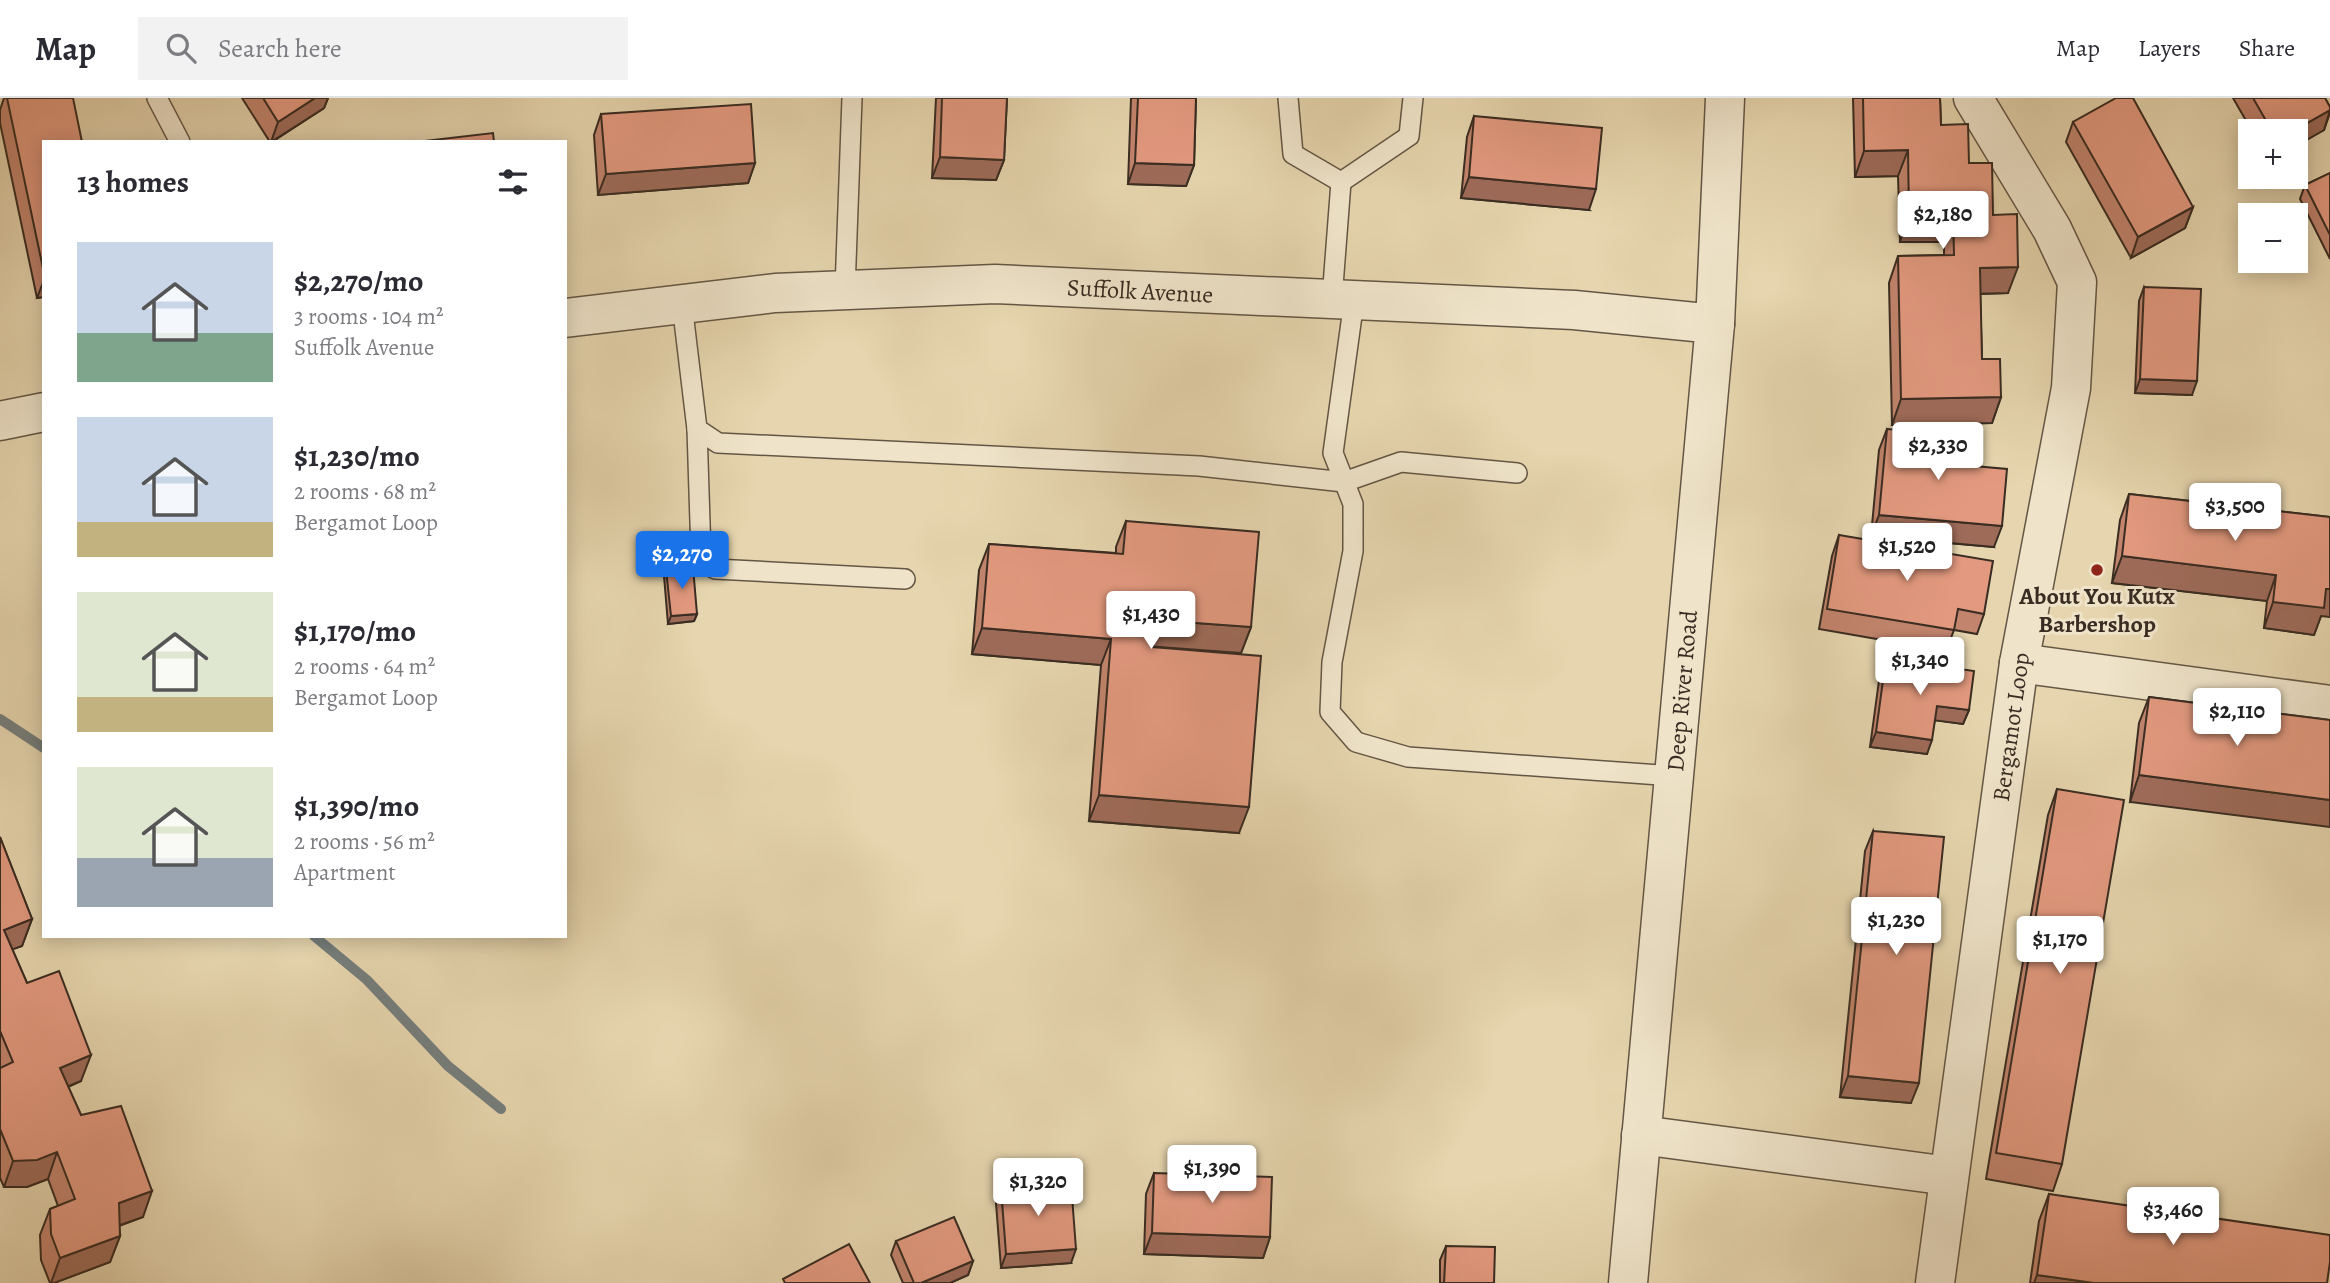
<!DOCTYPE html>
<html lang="en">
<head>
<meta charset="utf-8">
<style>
	:root { --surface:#fff; --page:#f2f2f3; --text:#2b2b33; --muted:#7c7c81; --line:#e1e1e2; --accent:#1a73e8 }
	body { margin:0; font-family:Alegreya,serif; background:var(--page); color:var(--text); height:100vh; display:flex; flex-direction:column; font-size:26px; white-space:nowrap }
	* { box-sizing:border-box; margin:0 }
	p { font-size:23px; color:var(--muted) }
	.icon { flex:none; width:38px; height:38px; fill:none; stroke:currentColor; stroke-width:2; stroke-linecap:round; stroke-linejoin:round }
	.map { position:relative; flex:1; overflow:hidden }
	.drawer { position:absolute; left:42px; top:42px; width:525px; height:798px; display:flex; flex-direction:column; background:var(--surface); border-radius:0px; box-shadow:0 4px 18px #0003 }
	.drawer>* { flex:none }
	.fabs { position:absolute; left:2238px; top:21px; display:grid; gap:14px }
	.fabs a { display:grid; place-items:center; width:70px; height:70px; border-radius:0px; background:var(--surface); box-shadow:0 4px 18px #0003; font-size:35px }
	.price { position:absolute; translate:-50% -60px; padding:0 16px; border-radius:7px; background:#fff; color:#222; font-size:23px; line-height:46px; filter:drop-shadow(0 2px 4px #0008) }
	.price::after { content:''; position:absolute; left:50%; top:42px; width:21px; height:16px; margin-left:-10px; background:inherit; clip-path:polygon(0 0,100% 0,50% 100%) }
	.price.active { background:var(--accent); color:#fff }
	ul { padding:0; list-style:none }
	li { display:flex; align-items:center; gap:21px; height:175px; padding:0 35px }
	li span { display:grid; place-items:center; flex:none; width:196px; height:140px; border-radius:0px; color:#555 }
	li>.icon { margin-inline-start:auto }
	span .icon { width:84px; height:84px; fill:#fffc; stroke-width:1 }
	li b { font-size:30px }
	h2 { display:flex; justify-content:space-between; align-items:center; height:84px; padding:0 35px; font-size:30px }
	header { display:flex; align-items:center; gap:42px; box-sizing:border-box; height:98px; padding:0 35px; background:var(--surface); border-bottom:2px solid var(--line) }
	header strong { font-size:33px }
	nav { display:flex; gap:38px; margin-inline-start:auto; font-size:24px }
	.search { width:490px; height:63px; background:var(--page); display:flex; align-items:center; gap:18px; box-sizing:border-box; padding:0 24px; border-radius:0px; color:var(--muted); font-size:26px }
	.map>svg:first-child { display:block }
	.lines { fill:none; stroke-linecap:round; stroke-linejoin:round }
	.stream { stroke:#757e7c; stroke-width:10 }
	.service-casing { stroke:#645645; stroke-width:22 }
	.minor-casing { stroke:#645645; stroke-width:41 }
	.tertiary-casing { stroke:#645645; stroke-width:41 }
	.service { stroke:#efe4ca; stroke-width:19 }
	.minor { stroke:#efe4ca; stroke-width:38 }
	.tertiary { stroke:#efe4ca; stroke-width:38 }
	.wall { fill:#c2846d; stroke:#392c22; stroke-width:2 }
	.shaded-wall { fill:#9e6b59; stroke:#392c22; stroke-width:2 }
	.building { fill:#e2997f; stroke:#392c22; stroke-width:2 }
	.poi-dot { fill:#8f2418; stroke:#efe4ca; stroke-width:2.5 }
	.labels { text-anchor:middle; stroke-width:6; stroke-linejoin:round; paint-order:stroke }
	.street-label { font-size:24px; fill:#392c22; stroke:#efe4ca }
	.poi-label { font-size:24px; font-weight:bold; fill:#392c22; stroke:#efe4ca }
</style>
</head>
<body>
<header>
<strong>Map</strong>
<div class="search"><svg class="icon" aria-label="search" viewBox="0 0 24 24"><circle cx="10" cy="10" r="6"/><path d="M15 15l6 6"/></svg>Search here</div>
<nav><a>Map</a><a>Layers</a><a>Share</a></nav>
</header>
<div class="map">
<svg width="2330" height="1185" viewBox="0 0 2330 1185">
	<rect width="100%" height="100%" fill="#e6d5ae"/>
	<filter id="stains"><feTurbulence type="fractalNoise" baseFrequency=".00286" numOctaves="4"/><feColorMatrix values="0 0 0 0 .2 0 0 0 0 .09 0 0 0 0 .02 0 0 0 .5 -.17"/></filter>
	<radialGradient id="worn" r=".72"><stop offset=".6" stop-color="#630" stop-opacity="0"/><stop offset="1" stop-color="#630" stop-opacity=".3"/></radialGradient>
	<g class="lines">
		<g class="stream">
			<polyline points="0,621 44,650"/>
			<polyline points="314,838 367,882 448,968 501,1011"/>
		</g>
		<defs>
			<g id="service">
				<polyline points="157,0 180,44"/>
				<polyline points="1288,0 1293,56 1341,84"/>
				<polyline points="1341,84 1409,38 1413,0"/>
				<polyline points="845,192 852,0"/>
				<polyline points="1332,201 1341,84"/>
				<polyline points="1354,203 1333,355 1353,406 1353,453 1332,564 1330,614 1356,644 1408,659 1674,678"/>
				<polyline points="682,206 697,331 718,345 1199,368 1344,384 1401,364 1517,375"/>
				<polyline points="697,331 701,456 706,466 715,471 905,481"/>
			</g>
			<g id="minor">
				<polyline points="565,220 775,195 995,186 1574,212 1715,226"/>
				<polyline points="0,323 44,314"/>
				<polyline points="2019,565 2330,607"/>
				<polyline points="1641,1037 1949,1078"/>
				<polyline points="1935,1185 2019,565 2071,290 2077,184 2052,131 1973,0"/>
			</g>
			<polyline id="tertiary" points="1628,1185 1715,226 1725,0"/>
		</defs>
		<use href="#service" class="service-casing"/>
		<use href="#minor" class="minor-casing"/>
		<use href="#tertiary" class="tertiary-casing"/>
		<use href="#service" class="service"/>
		<use href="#minor" class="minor"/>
		<use href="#tertiary" class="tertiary"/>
	</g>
	<g class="wall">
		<polygon points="4,0 73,0 44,44 44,199 37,200 0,25 0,12"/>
		<polygon points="242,0 328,0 324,10 272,44 270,44"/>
		<polygon points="936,0 1007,0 1004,62 996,82 932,80"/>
		<polygon points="1131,0 1196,0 1194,67 1186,88 1128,86"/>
		<polygon points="1853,0 1940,0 1941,27 1969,65 1993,117 2008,195 1980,196 1982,261 2001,299 1992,325 1892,327 1889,185 1898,158 1944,157 1944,144 1900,144 1898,78 1855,79"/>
		<polygon points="2233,0 2325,0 2330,9 2330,15 2324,32 2296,33 2252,33"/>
		<polygon points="601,16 755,65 748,85 598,97 594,37"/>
		<polygon points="1474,18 1589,112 1461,100 1467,39"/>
		<polygon points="2073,24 2193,109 2185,130 2131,160 2066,44"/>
		<polygon points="2330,75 2330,161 2300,101 2305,87"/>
		<polygon points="2144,189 2192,297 2135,295 2139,203"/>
		<polygon points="1887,331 1951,366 1994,449 1871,438 1879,352"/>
		<polygon points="2129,396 2330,419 2321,518 2314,537 2264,530 2267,503 2112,485 2120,422"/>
		<polygon points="1126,423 1251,529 1241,555 1153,548 1239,735 1089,723 1101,567 972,556 979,472 989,446 1116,455 1116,449"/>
		<polygon points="1839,437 1984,516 1977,536 1954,532 1946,553 1819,531 1832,458"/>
		<polygon points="666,471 697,516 694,523 668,526 664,478"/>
		<polygon points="1886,560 1969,612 1963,626 1935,622 1927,656 1870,649 1880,575"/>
		<polygon points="2149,599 2330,622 2130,704 2139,625"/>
		<polygon points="2057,691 2062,1066 2053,1093 1986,1081 2048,717"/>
		<polygon points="1873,733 1911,1005 1840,999 1865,753"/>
		<polygon points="0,739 32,821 22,848 12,851 27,885 81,983 68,989 81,1017 143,1119 119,1128 120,1138 110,1164 54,1185 50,1185 41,1162 40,1137 50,1111 58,1108 48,1081 27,1089 4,1089 0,1080"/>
		<polygon points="1154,1075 1270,1139 1263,1160 1144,1156 1146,1096"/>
		<polygon points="1001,1090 1071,1165 1001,1170 996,1105"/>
		<polygon points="2049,1096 2327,1185 2030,1185 2039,1123"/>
		<polygon points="896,1143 973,1163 968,1177 950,1185 903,1185 891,1157"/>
		<polygon points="1446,1148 1494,1185 1440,1185 1440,1162"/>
	</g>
	<g class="shaded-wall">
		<polygon points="315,0 328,0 324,10 271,44 278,24"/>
		<polygon points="2330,12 2324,32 2296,48 2296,33 2293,33"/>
		<polygon points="1908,52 1898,78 1855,79 1864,53"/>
		<polygon points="940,59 1004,62 996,82 932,80"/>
		<polygon points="755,65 748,85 598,97 606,76"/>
		<polygon points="1135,65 1194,67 1186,88 1128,86"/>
		<polygon points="1469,79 1596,91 1589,112 1461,100"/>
		<polygon points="2193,109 2185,130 2131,160 2138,139"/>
		<polygon points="1953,117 1944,144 1900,144 1909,118"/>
		<polygon points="2018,169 2008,195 1970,196 1980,170"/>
		<polygon points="44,182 44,199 37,200"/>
		<polygon points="2140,281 2197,283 2192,297 2135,295"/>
		<polygon points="2001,299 1992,325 1892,327 1901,301"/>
		<polygon points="1879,417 2002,428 1994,449 1871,438"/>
		<polygon points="2122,458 2276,477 2267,503 2112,485"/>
		<polygon points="2326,491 2330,491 2330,519 2321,518 2314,537 2264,530 2273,504"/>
		<polygon points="697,516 694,523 668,526 671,518"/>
		<polygon points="1155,522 1251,529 1241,555 1145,548"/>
		<polygon points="982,530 1111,541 1101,567 972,556"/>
		<polygon points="1937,608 1969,612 1963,626 1932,622"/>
		<polygon points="1876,634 1932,642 1927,656 1870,649"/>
		<polygon points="2139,677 2330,702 2330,729 2130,704"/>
		<polygon points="1099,697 1249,709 1239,735 1089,723"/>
		<polygon points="32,821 22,848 0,856 4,832"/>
		<polygon points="91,957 81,983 50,996 60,970"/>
		<polygon points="1848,978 1919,985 1911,1005 1840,999"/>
		<polygon points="57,1054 48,1081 27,1089 4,1089 13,1063"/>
		<polygon points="152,1093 143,1119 109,1131 119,1105"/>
		<polygon points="1152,1135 1270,1139 1263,1160 1144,1156"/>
		<polygon points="120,1138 110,1164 54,1185 51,1185 60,1160"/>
		<polygon points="1076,1151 1071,1165 1001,1170 1006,1156"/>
		<polygon points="973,1163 968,1177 950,1185 921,1185"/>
		<polygon points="2037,1177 2094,1185 2034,1185"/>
	</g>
	<g class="building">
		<polygon points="7,0 73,0 82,44 44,44 44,175"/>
		<polygon points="263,0 315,0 278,24"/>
		<polygon points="942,0 1007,0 1004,62 940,59"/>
		<polygon points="1138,0 1196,0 1194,67 1135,65"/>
		<polygon points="1863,0 1940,0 1941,27 1968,26 1969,65 1992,65 1993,117 2017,116 2018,169 1980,170 1982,261 2000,261 2001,299 1901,301 1898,158 1954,157 1953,117 1909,118 1908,52 1864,53"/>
		<polygon points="2116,0 2133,0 2193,109 2138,139 2073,24"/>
		<polygon points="2253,0 2325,0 2330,9 2330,12 2293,33 2272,33"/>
		<polygon points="751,6 755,65 606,76 601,16"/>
		<polygon points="1474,18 1602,30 1596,91 1469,79"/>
		<polygon points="493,35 494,44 416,44"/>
		<polygon points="2330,75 2330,137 2305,87"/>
		<polygon points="2144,189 2201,191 2197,283 2140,281"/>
		<polygon points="1887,331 1954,337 1951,366 2007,371 2002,428 1879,417"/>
		<polygon points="2129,396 2330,419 2330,491 2326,491 2324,510 2273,504 2276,477 2122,458"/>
		<polygon points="1126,423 1259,434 1251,529 1155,522 1153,549 1261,558 1249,709 1099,697 1111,541 982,530 989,446 1123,456"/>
		<polygon points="1839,437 1993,463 1984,516 1958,511 1954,532 1827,511"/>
		<polygon points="693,469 697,516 671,518 666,471"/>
		<polygon points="1886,560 1974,573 1969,612 1937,608 1932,642 1876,634"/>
		<polygon points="2149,599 2330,622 2330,702 2139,677"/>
		<polygon points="2057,691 2124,702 2062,1066 1996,1055"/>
		<polygon points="1873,733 1944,739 1919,985 1848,978"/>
		<polygon points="0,739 32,821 4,832 27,885 59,873 91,957 60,970 81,1017 121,1008 152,1093 119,1105 120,1138 60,1160 51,1136 50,1111 75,1101 57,1054 37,1062 13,1063 0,1031 0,970 13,964 0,933"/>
		<polygon points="1154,1075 1272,1079 1270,1139 1152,1135"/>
		<polygon points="1071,1085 1076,1151 1006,1156 1001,1090"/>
		<polygon points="2049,1096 2330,1137 2330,1164 2327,1185 2094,1185 2037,1177"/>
		<polygon points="954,1119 973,1163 921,1185 914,1185 896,1143"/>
		<polygon points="849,1146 870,1185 785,1185 783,1181"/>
		<polygon points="1446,1148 1495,1149 1494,1185 1444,1185"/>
	</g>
	<circle class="poi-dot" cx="2097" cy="472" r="7"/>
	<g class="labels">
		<g class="street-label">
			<text transform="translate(1140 193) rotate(3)" y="8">Suffolk Avenue</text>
			<text transform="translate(1682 593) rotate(-85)" y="8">Deep River Road</text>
			<text transform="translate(2011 629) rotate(-82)" y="8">Bergamot Loop</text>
		</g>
		<g class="poi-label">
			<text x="2097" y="506">About You Kutx<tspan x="2097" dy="28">Barbershop</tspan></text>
		</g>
	</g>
	<rect width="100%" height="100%" filter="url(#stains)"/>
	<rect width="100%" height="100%" fill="url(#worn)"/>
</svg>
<div class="fabs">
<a>+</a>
<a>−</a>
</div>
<b class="price" style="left:1943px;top:153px">$2,180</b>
<b class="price" style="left:1938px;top:384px">$2,330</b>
<b class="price" style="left:2235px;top:445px">$3,500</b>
<b class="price" style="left:1907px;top:485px">$1,520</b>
<b class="price active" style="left:682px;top:493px">$2,270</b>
<b class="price" style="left:1151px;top:553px">$1,430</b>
<b class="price" style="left:1920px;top:599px">$1,340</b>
<b class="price" style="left:2237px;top:650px">$2,110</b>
<b class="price" style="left:1896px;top:859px">$1,230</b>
<b class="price" style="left:2060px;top:878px">$1,170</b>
<b class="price" style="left:1212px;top:1107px">$1,390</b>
<b class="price" style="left:1038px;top:1120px">$1,320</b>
<b class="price" style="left:2173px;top:1149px">$3,460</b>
<section class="drawer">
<h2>13 homes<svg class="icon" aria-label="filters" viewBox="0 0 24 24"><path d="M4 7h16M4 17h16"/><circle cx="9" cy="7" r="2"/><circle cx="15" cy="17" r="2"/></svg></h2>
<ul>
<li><span style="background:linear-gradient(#c9d6e8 65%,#7fa58c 0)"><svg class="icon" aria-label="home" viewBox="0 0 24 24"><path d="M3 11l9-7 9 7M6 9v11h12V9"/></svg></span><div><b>$2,270/mo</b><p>3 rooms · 104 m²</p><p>Suffolk Avenue</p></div></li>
<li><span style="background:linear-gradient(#c9d6e8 75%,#c2b280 0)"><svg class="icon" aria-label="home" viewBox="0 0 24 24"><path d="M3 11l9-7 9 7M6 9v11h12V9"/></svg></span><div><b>$1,230/mo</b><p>2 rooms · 68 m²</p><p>Bergamot Loop</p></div></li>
<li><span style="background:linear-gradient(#dfe7d0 75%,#c2b280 0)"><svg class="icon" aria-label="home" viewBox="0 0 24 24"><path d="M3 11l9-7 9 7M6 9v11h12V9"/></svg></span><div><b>$1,170/mo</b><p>2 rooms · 64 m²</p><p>Bergamot Loop</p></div></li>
<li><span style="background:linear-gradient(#dfe7d0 65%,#9aa5b1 0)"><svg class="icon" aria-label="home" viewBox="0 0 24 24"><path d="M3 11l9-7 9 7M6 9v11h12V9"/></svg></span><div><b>$1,390/mo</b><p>2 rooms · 56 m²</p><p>Apartment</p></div></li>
</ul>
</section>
</div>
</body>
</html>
